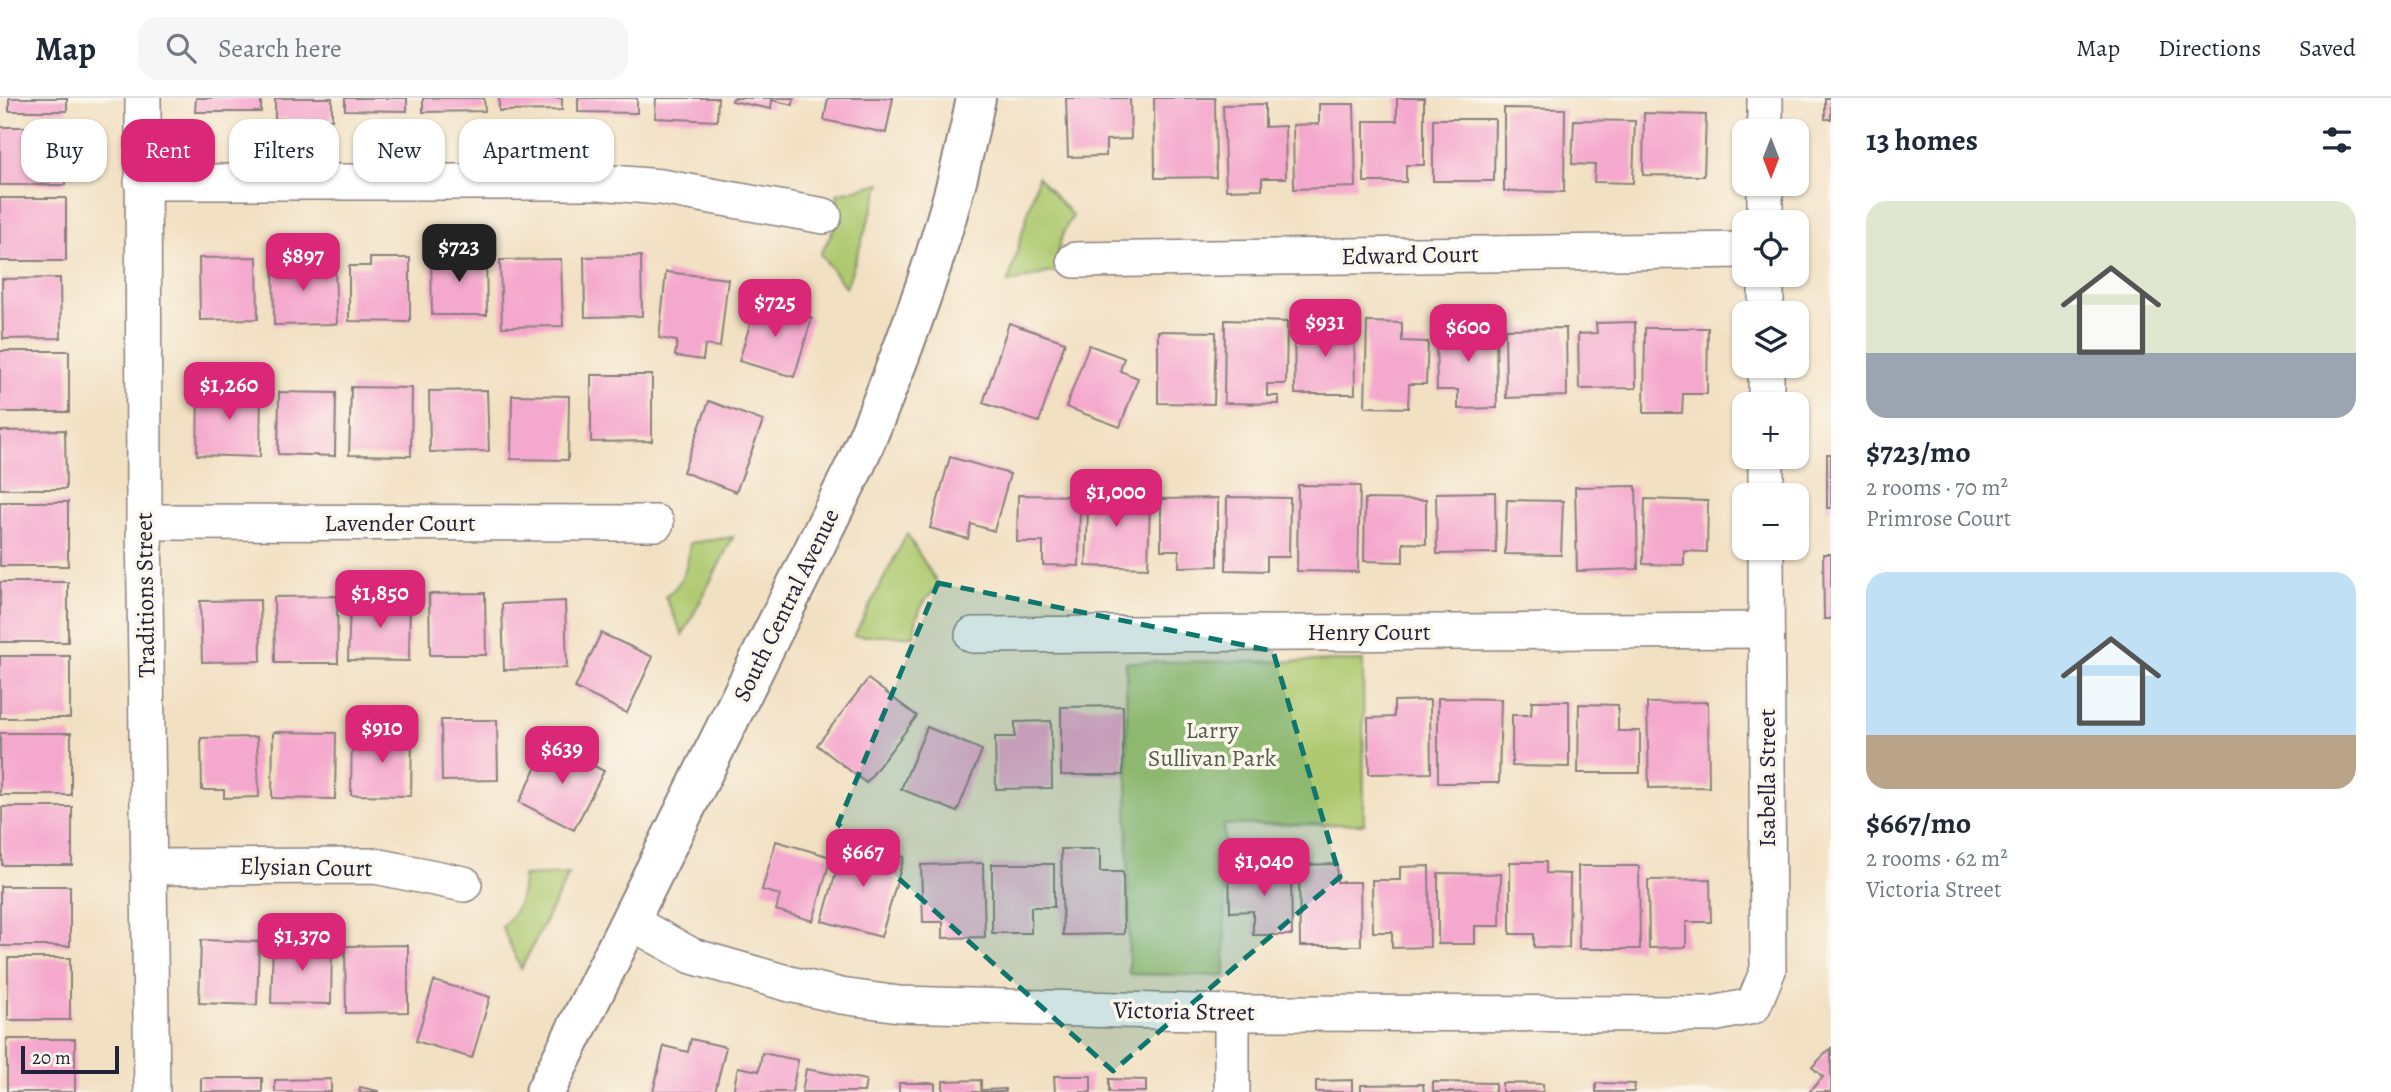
<!DOCTYPE html>
<html lang="en">
<head>
<meta charset="utf-8">
<style>
	:root { --surface:#fff; --page:#f6f6f7; --text:#1f2937; --muted:#747a83; --line:#e0e1e3; --accent:#db2777 }
	body { margin:0; font-family:Alegreya,serif; background:var(--page); color:var(--text); height:100vh; display:flex; flex-direction:column; font-size:26px; white-space:nowrap }
	* { box-sizing:border-box; margin:0 }
	p { font-size:23px; color:var(--muted) }
	.icon { flex:none; width:38px; height:38px; fill:none; stroke:currentColor; stroke-width:2; stroke-linecap:round; stroke-linejoin:round }
	.map { position:relative; flex:1; overflow:hidden }
	.sheet { display:flex; flex-direction:column; background:var(--surface); width:560px }
	.sheet>* { flex:none }
	.hud { position:absolute; left:21px; top:21px; width:665px; height:63px; display:flex; gap:14px }
	.needle { width:46px; rotate:180deg }
	.controls { position:absolute; left:1732px; top:21px; display:grid; gap:14px }
	.controls a { display:grid; place-items:center; width:77px; height:77px; border-radius:14px; background:var(--surface); box-shadow:0 2px 5px #0004; font-size:35px }
	.scale { position:absolute; left:21px; bottom:18px; width:98px; box-sizing:border-box; padding-left:7px; border:4px solid #22223b; border-top:0; font-size:19px; line-height:24px; white-space:nowrap; color:#22223b; -webkit-text-stroke:5px #fbf7ec; paint-order:stroke }
	.price { position:absolute; translate:-50% -60px; padding:0 16px; border-radius:14px; background:var(--accent); color:#fff; font-size:23px; line-height:46px; filter:drop-shadow(0 2px 4px #0008) }
	.price::after { content:''; position:absolute; left:50%; top:42px; width:21px; height:16px; margin-left:-10px; background:inherit; clip-path:polygon(0 0,100% 0,50% 100%) }
	.price.selected { background:#222; color:#fff }
	ul { padding:0; list-style:none }
	li { display:grid; align-content:center; gap:14px; height:371px; padding:0 35px }
	li span { display:grid; place-items:center; height:217px; border-radius:21px; color:#555 }
	li>.icon { margin-inline-start:auto }
	span .icon { width:126px; height:126px; fill:#fffc; stroke-width:1 }
	li b { font-size:30px }
	h2 { display:flex; justify-content:space-between; align-items:center; height:84px; padding:0 35px; font-size:30px }
	.chip { padding:0 24px; border-radius:21px; background:var(--surface); box-shadow:0 2px 5px #0004; font-size:24px; line-height:63px }
	.chip.selected { background:var(--accent); color:#fff }
	header { display:flex; align-items:center; gap:42px; box-sizing:border-box; height:98px; padding:0 35px; background:var(--surface); border-bottom:2px solid var(--line) }
	header strong { font-size:33px }
	nav { display:flex; gap:38px; margin-inline-start:auto; font-size:24px }
	.search { width:490px; height:63px; background:var(--page); display:flex; align-items:center; gap:18px; box-sizing:border-box; padding:0 24px; border-radius:21px; color:var(--muted); font-size:26px }
	main { display:flex; flex:1; min-height:0 }
	.map>svg:first-child { display:block }
	.green { fill:#aec96f; stroke:#687655; stroke-width:2 }
	.building { fill:#f5a8cd }
	.lines { fill:none; stroke-linecap:round; stroke-linejoin:round }
	.street-casing { stroke:#8a817e; stroke-width:38 }
	.secondary-casing { stroke:#8a817e; stroke-width:42 }
	.street { stroke:#fff; stroke-width:35 }
	.secondary { stroke:#fff; stroke-width:38 }
	.marked { fill:#0f766e; fill-opacity:0.2; stroke:#0f766e; stroke-width:5; stroke-dasharray:14 9; stroke-linejoin:round }
	.labels { text-anchor:middle; stroke-width:7; stroke-linejoin:round; paint-order:stroke }
	.street-label { font-size:24px; fill:#22223b; stroke:#fbf7ec }
	.park-label { font-size:24px; fill:#535c4d; stroke:#fbf7ec }
</style>
</head>
<body>
<header>
<strong>Map</strong>
<div class="search"><svg class="icon" aria-label="search" viewBox="0 0 24 24"><circle cx="10" cy="10" r="6"/><path d="M15 15l6 6"/></svg>Search here</div>
<nav><a>Map</a><a>Directions</a><a>Saved</a></nav>
</header>
<main>
<div class="map">
<svg width="1831" height="994" viewBox="0 0 1831 994">
	<rect width="100%" height="100%" fill="#fbf7ec"/>
	<filter id="ink" filterUnits="userSpaceOnUse"><feTurbulence type="fractalNoise" baseFrequency=".0143" numOctaves="2"/><feDisplacementMap in="SourceGraphic" scale="14" xChannelSelector="R" yChannelSelector="G"/><feConvolveMatrix kernelMatrix="1 2 1 2 8 2 1 2 1" color-interpolation-filters="sRGB"/></filter>
	<filter id="wash" filterUnits="userSpaceOnUse"><feTurbulence type="fractalNoise" baseFrequency=".00686" numOctaves="4" result="noise"/><feDisplacementMap in="SourceGraphic" scale="28" xChannelSelector="R" yChannelSelector="G"/><feGaussianBlur stdDeviation="1.57" result="paint"/><feColorMatrix in="noise" values="0 0 0 0 0 0 0 0 0 0 0 0 0 0 0 0 0 1.4 0 .05"/><feComposite in="paint" operator="in"/></filter>
	<g filter="url(#wash)">
		<rect width="100%" height="100%" fill="#f2e0c2"/>
		<g class="green">
			<path d="M1038 79 1073 118C1060 136 1057 151 1059 172L1008 185Z"/>
			<path d="M881 85 846 190 820 156C833 136 840 119 837 96Z"/>
			<path d="M907 436 939 488C922 502 915 517 914 538H854Z"/>
			<path d="M733 439 683 537 665 499C684 485 688 468 690 445Z"/>
			<polygon points="1363,563 1364,726 1224,727 1225,878 1129,876 1126,564"/>
			<path d="M569 776 521 871 502 829C517 814 523 800 523 778Z"/>
		</g>
		<g id="blocks">
			<g class="building">
				<rect x="9" y="0" width="58" height="13"/>
				<polygon points="196,0 261,0 261,14 195,14"/>
				<rect x="275" y="0" width="57" height="21"/>
				<polygon points="345,0 407,0 407,13 345,12"/>
				<polygon points="423,0 484,0 485,13 423,14"/>
				<polygon points="499,0 562,0 562,12 499,13"/>
				<polygon points="578,0 637,0 637,15 578,14"/>
				<polygon points="656,0 718,0 717,23 655,20"/>
				<polygon points="733,0 794,0 793,7 772,2 771,11 732,3"/>
				<polygon points="828,0 893,0 886,35 824,22"/>
				<polygon points="1066,0 1130,0 1131,41 1106,42 1106,58 1068,59"/>
				<polygon points="1154,0 1215,0 1216,79 1155,80"/>
				<polygon points="1397,0 1424,0 1424,67 1406,67 1406,84 1364,84 1364,23 1397,23"/>
				<rect x="1825" y="0" width="6" height="21"/>
				<polygon points="1265,6 1265,29 1285,28 1286,80 1262,80 1262,91 1226,92 1223,7"/>
				<polygon points="1319,6 1354,6 1356,89 1294,91 1293,27 1319,26"/>
				<polygon points="1504,10 1565,11 1564,94 1504,93"/>
				<polygon points="1644,15 1706,17 1704,78 1643,77"/>
				<polygon points="1433,21 1495,21 1494,83 1433,83"/>
				<polygon points="1574,22 1635,23 1633,85 1594,84 1595,67 1572,66"/>
				<rect x="0" y="29" width="65" height="58"/>
				<rect x="0" y="100" width="66" height="63"/>
				<polygon points="486,155 487,217 432,217 431,156"/>
				<polygon points="309,158 309,170 335,170 337,226 274,227 273,159"/>
				<polygon points="641,158 642,218 585,219 584,159"/>
				<polygon points="257,159 258,221 200,222 199,160"/>
				<polygon points="370,160 410,160 410,224 349,223 349,168 370,168"/>
				<polygon points="561,161 563,228 502,229 500,162"/>
				<polygon points="666,174 728,181 720,249 705,247 703,262 675,258 677,243 659,240"/>
				<polygon points="60,180 61,240 3,241 2,181"/>
				<polygon points="757,203 812,220 794,279 739,263"/>
				<polygon points="1225,222 1287,224 1286,286 1267,286 1267,298 1279,298 1279,306 1224,305"/>
				<polygon points="1367,224 1402,225 1402,243 1428,244 1426,286 1409,286 1408,310 1365,309"/>
				<polygon points="1635,224 1636,290 1579,291 1578,236 1597,235 1596,225"/>
				<polygon points="1009,225 1065,244 1039,324 983,305"/>
				<polygon points="1354,225 1355,296 1295,296 1294,226"/>
				<polygon points="1436,227 1496,227 1497,310 1458,311 1458,292 1437,292"/>
				<polygon points="1566,230 1567,298 1506,300 1505,231"/>
				<polygon points="1645,230 1708,230 1707,296 1683,296 1682,315 1644,315"/>
				<polygon points="1158,233 1216,234 1214,306 1158,305"/>
				<polygon points="1089,247 1124,260 1120,273 1138,280 1120,329 1066,309"/>
				<rect x="0" y="253" width="69" height="61"/>
				<polygon points="591,277 652,277 652,343 591,344"/>
				<polygon points="351,289 412,290 411,358 349,357"/>
				<polygon points="198,290 261,292 260,359 197,357"/>
				<polygon points="487,292 489,353 430,354 429,293"/>
				<polygon points="279,294 336,295 335,358 278,356"/>
				<polygon points="512,297 569,298 568,362 511,361"/>
				<polygon points="709,303 763,323 736,394 683,374"/>
				<polygon points="65,332 66,391 0,391 0,333"/>
				<rect x="1827" y="356" width="4" height="54"/>
				<polygon points="950,359 1010,376 994,433 971,426 968,441 930,430"/>
				<polygon points="1089,385 1124,386 1124,405 1150,405 1148,470 1086,468"/>
				<polygon points="1298,387 1360,388 1358,474 1297,473"/>
				<polygon points="1636,388 1638,471 1577,473 1575,389"/>
				<polygon points="1495,394 1496,455 1437,456 1436,395"/>
				<polygon points="1018,397 1080,398 1079,468 1043,467 1043,444 1017,444"/>
				<polygon points="1227,399 1290,400 1289,459 1267,459 1267,473 1226,472"/>
				<polygon points="1218,400 1218,468 1179,469 1179,452 1161,452 1161,401"/>
				<polygon points="1365,401 1426,402 1426,446 1403,445 1403,464 1364,463"/>
				<polygon points="1645,401 1708,403 1707,454 1684,453 1684,467 1643,466"/>
				<polygon points="1507,402 1563,403 1561,457 1505,456"/>
				<rect x="0" y="404" width="68" height="64"/>
				<polygon points="1823,456 1831,456 1831,521 1824,521"/>
				<rect x="0" y="484" width="68" height="60"/>
				<polygon points="485,495 486,557 430,557 429,496"/>
				<polygon points="337,498 338,565 275,565 274,499"/>
				<polygon points="373,499 410,500 409,563 348,562 350,507 372,508"/>
				<polygon points="260,502 261,563 202,564 200,503"/>
				<polygon points="565,503 567,570 504,572 502,506"/>
				<polygon points="601,535 653,559 627,615 575,590"/>
				<rect x="0" y="558" width="70" height="62"/>
				<polygon points="868,581 917,618 866,685 817,647"/>
				<polygon points="1438,600 1501,601 1499,685 1438,685"/>
				<polygon points="1430,602 1431,675 1369,676 1368,620 1394,619 1394,603"/>
				<polygon points="1532,603 1569,603 1569,669 1512,668 1512,617 1531,617"/>
				<polygon points="1708,604 1709,689 1649,690 1647,605"/>
				<polygon points="1579,606 1618,607 1618,633 1640,633 1640,675 1578,675"/>
				<polygon points="1123,608 1123,677 1061,677 1061,609"/>
				<polygon points="441,622 497,622 498,682 442,683"/>
				<polygon points="1051,623 1052,690 996,691 995,639 1015,639 1015,624"/>
				<polygon points="927,629 982,652 957,714 901,691"/>
				<polygon points="273,634 336,635 335,701 272,700"/>
				<rect x="0" y="635" width="71" height="62"/>
				<polygon points="352,636 412,637 411,698 351,697"/>
				<polygon points="257,639 259,699 224,700 224,692 202,692 201,640"/>
				<polygon points="549,645 604,673 574,732 519,704"/>
				<rect x="2" y="709" width="70" height="58"/>
				<polygon points="776,743 831,759 813,823 776,812 780,797 762,792"/>
				<polygon points="845,743 904,759 881,839 822,823"/>
				<polygon points="1061,751 1100,751 1100,774 1123,774 1124,836 1063,837"/>
				<polygon points="1510,764 1546,764 1546,775 1570,776 1569,850 1534,849 1534,836 1510,836"/>
				<polygon points="983,765 985,839 943,840 943,824 923,824 921,767"/>
				<polygon points="992,766 1054,766 1054,809 1031,809 1031,835 992,835"/>
				<polygon points="1337,766 1337,784 1360,784 1361,848 1300,848 1299,767"/>
				<polygon points="1429,768 1430,849 1392,850 1392,834 1373,834 1372,782 1400,782 1400,769"/>
				<polygon points="1578,768 1639,768 1640,851 1579,851"/>
				<polygon points="1291,770 1292,837 1253,837 1253,813 1230,814 1229,771"/>
				<polygon points="1438,775 1501,776 1500,828 1475,828 1475,846 1438,846"/>
				<polygon points="1710,781 1711,824 1686,824 1686,849 1649,850 1648,782"/>
				<rect x="0" y="788" width="70" height="60"/>
				<polygon points="201,842 259,844 257,907 199,905"/>
				<polygon points="273,844 332,845 331,906 271,905"/>
				<polygon points="408,847 408,914 346,915 345,848"/>
				<rect x="8" y="860" width="62" height="62"/>
				<polygon points="434,883 490,899 472,960 416,943"/>
				<rect x="7" y="941" width="68" height="53"/>
				<polygon points="691,941 726,949 715,994 653,994 664,948 688,954"/>
				<polygon points="1831,950 1831,994 1809,994 1823,979 1812,969"/>
				<polygon points="762,955 798,962 792,994 733,994 738,969 759,973"/>
				<polygon points="806,971 866,982 864,994 802,994"/>
				<polygon points="1054,978 1091,978 1091,994 1055,994"/>
				<rect x="201" y="980" width="61" height="14"/>
				<polygon points="331,981 331,994 275,994 275,982"/>
				<polygon points="1109,981 1146,982 1146,994 1109,994"/>
				<polygon points="981,982 981,992 1005,991 1005,994 943,994 943,983"/>
				<polygon points="1352,982 1352,994 1316,994 1316,983"/>
				<polygon points="1433,984 1495,985 1495,994 1433,994"/>
				<rect x="899" y="985" width="36" height="9"/>
				<polygon points="1502,985 1543,986 1543,994 1502,994"/>
				<polygon points="1596,985 1635,986 1634,994 1596,994"/>
				<polygon points="1423,986 1424,994 1361,994 1361,987"/>
				<polygon points="360,989 378,993 378,994 359,994"/>
			</g>
		</g>
	</g>
	<g filter="url(#ink)">
		<use href="#blocks" fill-opacity="0" stroke="#8a817e" stroke-width="2"/>
		<g class="lines">
			<defs>
				<g id="street">
					<polyline points="143,0 144,424 152,994"/>
					<polyline points="1765,0 1765,33"/>
					<polyline points="142,84 599,84 661,89 824,118"/>
					<polyline points="1765,86 1765,124"/>
					<polyline points="1075,162 1745,152"/>
					<polyline points="1766,177 1766,215"/>
					<polyline points="1766,268 1766,306"/>
					<polyline points="1766,359 1766,397"/>
					<polyline points="144,424 656,425"/>
					<polyline points="973,537 1766,532"/>
					<polyline points="148,769 375,768 464,786"/>
					<polyline points="629,823 692,858 790,886 841,898 899,906 1232,915 1712,916 1753,908 1768,872 1766,450"/>
					<polyline points="1232,915 1232,994"/>
				</g>
				<path id="secondary" d="M545 994 856 366C907 247 951 127 976 0"/>
			</defs>
			<use href="#street" class="street-casing"/>
			<use href="#secondary" class="secondary-casing"/>
			<use href="#street" class="street"/>
			<use href="#secondary" class="secondary"/>
		</g>
	</g>
	<path class="marked" d="M938 485 1273 553 1340 779 1113 973 838 726Z"/>
	<g class="labels">
		<g class="street-label">
			<text transform="translate(1410 157) rotate(-1)" y="8">Edward Court</text>
			<text x="400" y="433">Lavender Court</text>
			<text transform="translate(145 497) rotate(-91)" y="8">Traditions Street</text>
			<text transform="translate(786 507) rotate(-64)" y="8">South Central Avenue</text>
			<text x="1369" y="542">Henry Court</text>
			<text transform="translate(1767 680) rotate(-90)" y="8">Isabella Street</text>
			<text transform="translate(306 769) rotate(1)" y="8">Elysian Court</text>
			<text transform="translate(1184 913) rotate(1)" y="8">Victoria Street</text>
		</g>
		<g class="park-label">
			<text x="1212" y="640">Larry<tspan x="1212" dy="28">Sullivan Park</tspan></text>
		</g>
	</g>
</svg>
<div class="controls">
<a><svg class="needle" viewBox="-14 -14 28 28"><path d="M0-13l5 13h-10z" fill="#e53935"/><path d="M0 13l5-13h-10z" fill="#747a83"/></svg></a>
<a><svg class="icon" aria-label="locate" viewBox="0 0 24 24"><circle cx="12" cy="12" r="6"/><path d="M12 2v4M12 18v4M2 12h4M18 12h4"/></svg></a>
<a><svg class="icon" aria-label="layers" viewBox="0 0 24 24"><path d="M12 4l9 5-9 5-9-5zM3 14l9 5 9-5"/></svg></a>
<a>+</a>
<a>−</a>
</div>
<div class="scale">20 m</div>
<b class="price selected" style="left:459px;top:186px">$723</b>
<b class="price" style="left:303px;top:195px">$897</b>
<b class="price" style="left:775px;top:241px">$725</b>
<b class="price" style="left:1325px;top:261px">$931</b>
<b class="price" style="left:1468px;top:266px">$600</b>
<b class="price" style="left:229px;top:324px">$1,260</b>
<b class="price" style="left:1116px;top:431px">$1,000</b>
<b class="price" style="left:380px;top:532px">$1,850</b>
<b class="price" style="left:382px;top:667px">$910</b>
<b class="price" style="left:562px;top:688px">$639</b>
<b class="price" style="left:863px;top:791px">$667</b>
<b class="price" style="left:1264px;top:800px">$1,040</b>
<b class="price" style="left:302px;top:875px">$1,370</b>
<div class="hud">
<a class="chip">Buy</a>
<a class="chip selected">Rent</a>
<a class="chip">Filters</a>
<a class="chip">New</a>
<a class="chip">Apartment</a>
</div>
</div>
<section class="sheet">
<h2>13 homes<svg class="icon" aria-label="filters" viewBox="0 0 24 24"><path d="M4 7h16M4 17h16"/><circle cx="9" cy="7" r="2"/><circle cx="15" cy="17" r="2"/></svg></h2>
<ul>
<li><span style="background:linear-gradient(#dfe7d0 70%,#9aa5b1 0)"><svg class="icon" aria-label="home" viewBox="0 0 24 24"><path d="M3 11l9-7 9 7M6 9v11h12V9"/></svg></span><div><b>$723/mo</b><p>2 rooms · 70 m²</p><p>Primrose Court</p></div></li>
<li><span style="background:linear-gradient(#bfe0f5 75%,#b9a48a 0)"><svg class="icon" aria-label="home" viewBox="0 0 24 24"><path d="M3 11l9-7 9 7M6 9v11h12V9"/></svg></span><div><b>$667/mo</b><p>2 rooms · 62 m²</p><p>Victoria Street</p></div></li>
</ul>
</section>
</main>
</body>
</html>
